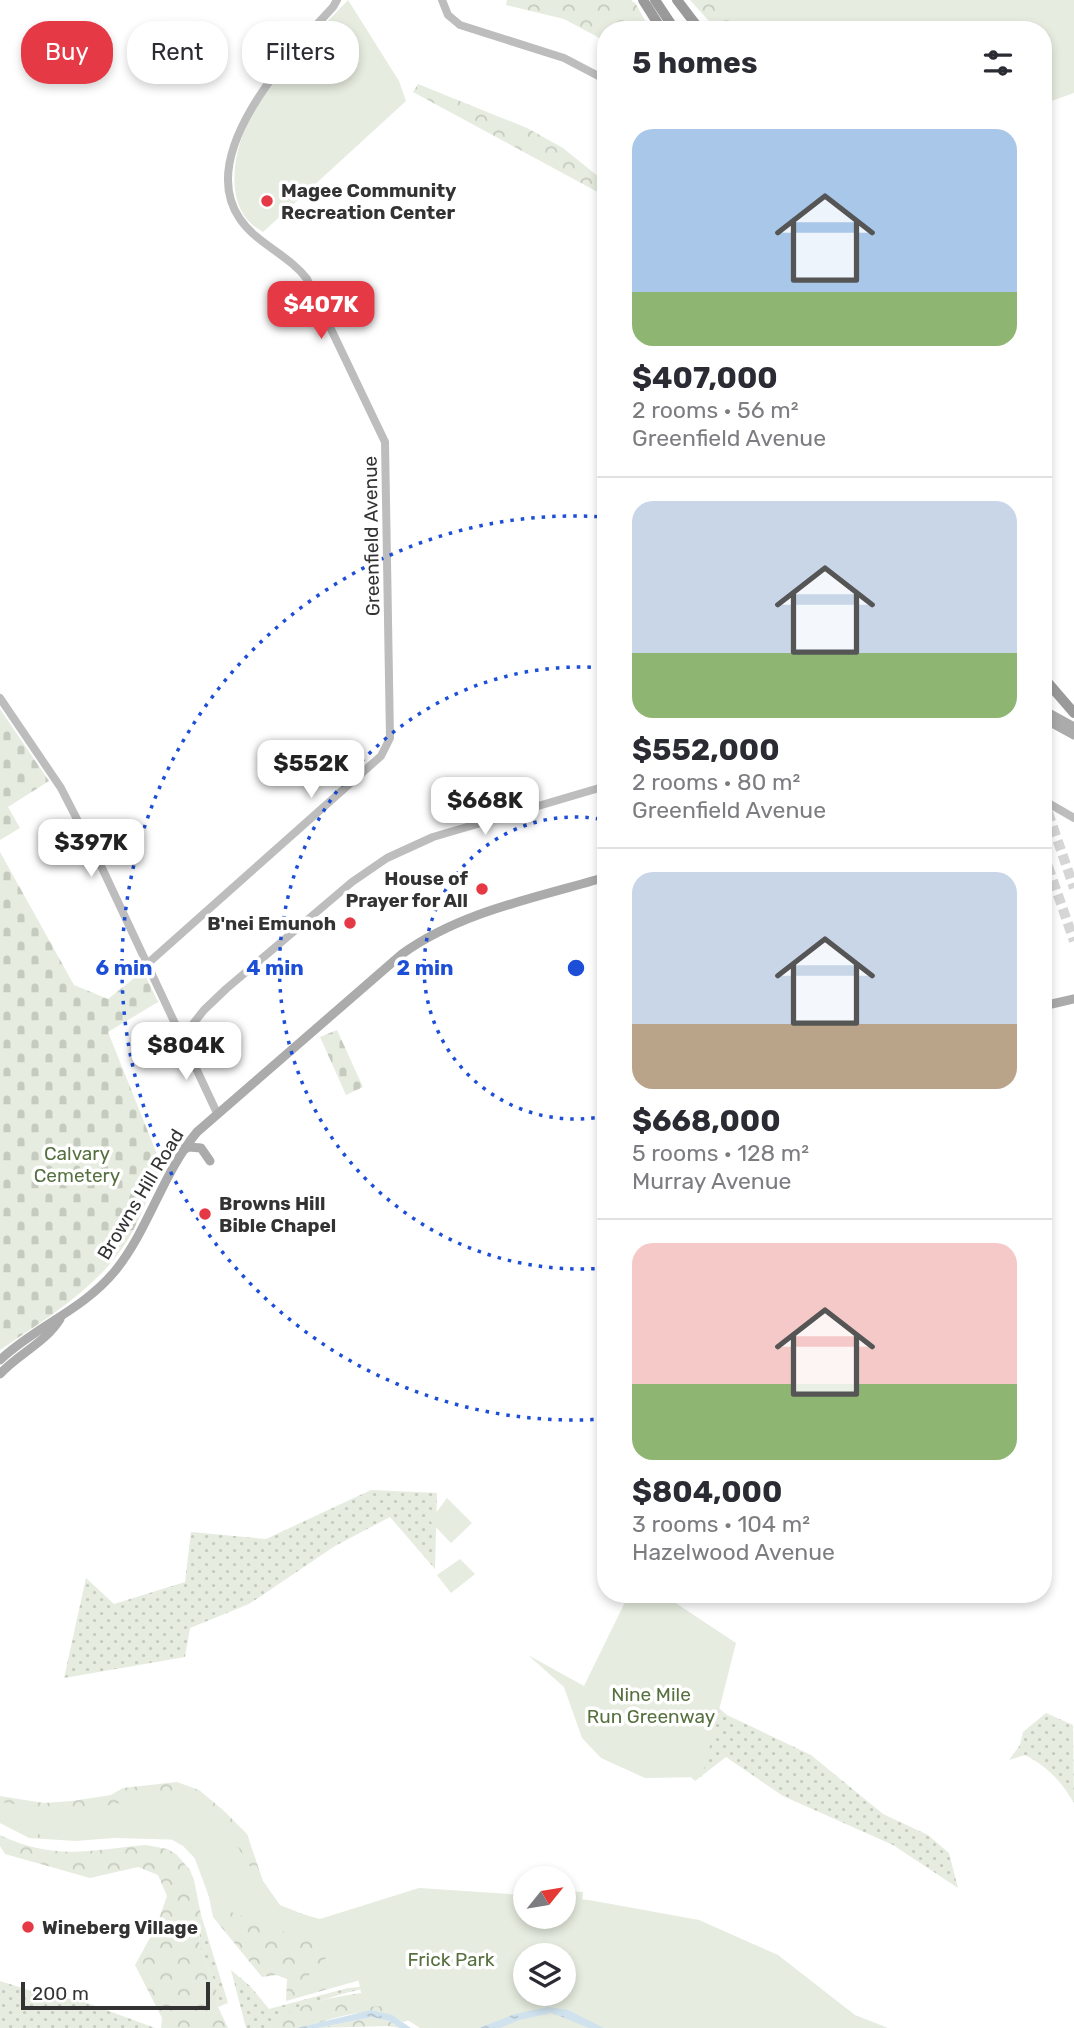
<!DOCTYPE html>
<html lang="en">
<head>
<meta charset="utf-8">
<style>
	:root { --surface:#fff; --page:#f7f7f7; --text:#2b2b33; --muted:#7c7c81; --line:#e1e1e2; --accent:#e63946 }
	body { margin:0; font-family:Rubik,sans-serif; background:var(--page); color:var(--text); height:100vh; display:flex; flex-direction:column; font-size:26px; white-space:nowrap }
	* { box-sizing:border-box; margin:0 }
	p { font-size:23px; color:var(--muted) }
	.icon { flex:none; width:38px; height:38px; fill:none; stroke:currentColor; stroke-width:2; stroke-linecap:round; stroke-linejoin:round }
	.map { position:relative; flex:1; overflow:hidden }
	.panel { position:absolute; left:597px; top:21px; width:455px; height:1582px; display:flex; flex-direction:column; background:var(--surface); border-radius:28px; box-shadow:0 4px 10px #0003 }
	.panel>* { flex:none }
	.top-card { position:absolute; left:21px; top:21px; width:471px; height:63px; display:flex; gap:14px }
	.needle { width:46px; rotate:60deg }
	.fabs { position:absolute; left:513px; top:1866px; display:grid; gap:14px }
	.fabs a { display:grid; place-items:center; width:63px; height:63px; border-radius:50%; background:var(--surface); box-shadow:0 4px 10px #0003; font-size:35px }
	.scale { position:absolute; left:21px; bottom:18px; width:189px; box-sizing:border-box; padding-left:7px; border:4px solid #333; border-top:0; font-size:19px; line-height:24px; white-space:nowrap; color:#333; -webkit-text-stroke:5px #fff; paint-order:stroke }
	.price { position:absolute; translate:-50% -60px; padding:0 16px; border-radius:14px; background:#fff; color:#222; font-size:23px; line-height:46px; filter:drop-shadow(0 2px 4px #0008) }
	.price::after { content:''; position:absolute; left:50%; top:42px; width:21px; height:16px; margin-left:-10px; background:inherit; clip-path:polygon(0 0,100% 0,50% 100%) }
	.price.active { background:var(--accent); color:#fff }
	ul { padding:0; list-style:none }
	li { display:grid; align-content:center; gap:14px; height:371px; padding:0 35px }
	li+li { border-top:2px solid var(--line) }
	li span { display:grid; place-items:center; height:217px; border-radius:21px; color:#555 }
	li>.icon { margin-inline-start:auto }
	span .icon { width:126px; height:126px; fill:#fffc; stroke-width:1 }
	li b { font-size:30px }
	h2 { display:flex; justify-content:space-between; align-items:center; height:84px; padding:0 35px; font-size:30px }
	.chip { padding:0 24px; border-radius:28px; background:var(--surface); box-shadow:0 4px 10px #0003; font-size:24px; line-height:63px }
	.chip.active { background:var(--accent); color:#fff }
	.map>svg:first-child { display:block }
	.grass { fill:url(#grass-dots) }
	.forest { fill:url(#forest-crowns) }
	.cemetery { fill:url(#cemetery-stones) }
	.park { fill:#e6ecdf; fill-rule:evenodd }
	.water { fill:url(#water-ripples) }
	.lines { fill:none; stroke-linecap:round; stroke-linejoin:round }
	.highway-tunnel { stroke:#d6d6d6; stroke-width:10; stroke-dasharray:10 5; stroke-linecap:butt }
	.secondary { stroke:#bdbdbd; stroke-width:8 }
	.primary { stroke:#ababab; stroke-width:9 }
	.highway { stroke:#9a9a9a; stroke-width:10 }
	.ring { fill:none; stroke:#1d4ed8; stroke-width:3.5; stroke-dasharray:3.5 7 }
	.poi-dot { fill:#e63946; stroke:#fff; stroke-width:2.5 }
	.labels { text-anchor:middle; stroke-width:7; stroke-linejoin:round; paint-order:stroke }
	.poi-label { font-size:19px; font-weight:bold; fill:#333; stroke:#fff; text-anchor:start }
	.street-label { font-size:19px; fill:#333; stroke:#fff }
	.park-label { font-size:19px; fill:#56703f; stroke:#fff }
	.centre { fill:#1d4ed8; stroke:#fff; stroke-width:3.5 }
	.ring-label { font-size:21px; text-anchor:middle; font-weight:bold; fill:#1d4ed8; stroke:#fff; stroke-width:7; stroke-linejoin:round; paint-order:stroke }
</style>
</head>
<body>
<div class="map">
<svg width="1074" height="2028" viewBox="0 0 1074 2028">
	<defs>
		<pattern id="grass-dots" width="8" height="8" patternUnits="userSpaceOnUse" patternTransform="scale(1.75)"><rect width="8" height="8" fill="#e6ecdf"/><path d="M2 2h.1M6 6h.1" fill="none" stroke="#c6cbc0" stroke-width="1.8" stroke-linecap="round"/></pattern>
		<pattern id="forest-crowns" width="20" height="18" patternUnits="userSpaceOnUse" patternTransform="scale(1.75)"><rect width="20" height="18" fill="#e6ecdf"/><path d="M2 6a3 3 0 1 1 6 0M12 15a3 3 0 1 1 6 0" fill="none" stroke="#c6cbc0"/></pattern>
		<pattern id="cemetery-stones" width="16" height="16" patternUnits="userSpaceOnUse" patternTransform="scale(1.75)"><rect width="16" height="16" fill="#e6ecdf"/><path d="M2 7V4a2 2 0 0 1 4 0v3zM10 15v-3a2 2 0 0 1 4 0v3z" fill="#c6cbc0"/></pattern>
		<pattern id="water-ripples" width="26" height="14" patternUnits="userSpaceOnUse" patternTransform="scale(1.75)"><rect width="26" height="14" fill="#cfe2ee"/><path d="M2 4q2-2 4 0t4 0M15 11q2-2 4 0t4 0" fill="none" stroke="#b2c2cd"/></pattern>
	</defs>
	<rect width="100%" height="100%" fill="#fff"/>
	<g class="grass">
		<polygon points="371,1490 437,1493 435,1569 390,1517 335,1546 249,1604 190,1628 185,1657 64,1678 86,1578 114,1604 185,1582 191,1532 266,1539"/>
		<polygon points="671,1666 727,1715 811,1755 883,1814 928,1835 949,1853 958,1888 893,1845 783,1796 726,1757 695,1781 649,1737"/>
		<path d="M1046 1713 1073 1725 1074 1803C1061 1781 1048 1767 1025 1755L1009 1760 1020 1745 1023 1732Z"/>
		<polygon points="201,1915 228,2003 218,2007 216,1985 199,1946"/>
		<path d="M231 1970 250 1986 269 2009 348 1988 372 1986C348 1993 284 2007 270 2028H246Z"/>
		<polygon points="0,1981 51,1997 79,2000 155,2028 0,2028"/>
	</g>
	<g class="forest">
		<polygon points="507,0 631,0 636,4 650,30 606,30 605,41 564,19 506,5"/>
		<polygon points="690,0 793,0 769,30 717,30"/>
		<polygon points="418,84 527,128 563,148 605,182 605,196 413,92"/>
		<polygon points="177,1782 199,1790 223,1810 247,1834 263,1881 280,1905 320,1921 496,1903 525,1892 525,1916 564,1916 564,1891 583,1892 579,1940 564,1955 525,1955 371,1977 286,2001 287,1979 276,1975 262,1977 213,1917 203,1867 183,1846 162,1834 76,1841 29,1838 0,1823 0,1796 44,1803 72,1801 111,1795 123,1788"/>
		<path d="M0 1835C54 1861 90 1850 146 1845L167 1849 176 1854 190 1870 194 1880 201 1915 199 1946 216 1985 218 2007 228 2028H161L162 2018 135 1965 156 1927 167 1896 158 1875 138 1867 90 1878 5 1854 0 1846Z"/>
		<path d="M389 1990 418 2018 403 2022C369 2000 333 2021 298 2028 289 2028 279 2028 270 2028 288 2000 358 1993 389 1990Z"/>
		<polygon points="372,2017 389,2021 400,2028 387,2026 318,2028"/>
	</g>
	<g class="cemetery">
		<polygon points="0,709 49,781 8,807 20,828 0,840"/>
		<path d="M0 852 74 985 108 999 143 971 158 1002 108 1032 161 1164C152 1185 145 1208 134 1229 105 1284 50 1316 0 1350Z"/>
		<polygon points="337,1030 363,1087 346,1095 320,1037"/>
	</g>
	<g class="park">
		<path d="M348 0 399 81 406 101 263 232C246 223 237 208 235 189 227 114 302 49 348 0Z"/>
		<polygon points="717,0 1074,0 1074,93 1043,104 1043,30 746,30"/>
		<polygon points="447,1498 472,1523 451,1543 430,1521"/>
		<polygon points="460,1559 475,1574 451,1593 437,1575"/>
		<polygon points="629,1594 662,1594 736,1643 702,1777 645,1778 601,1758 582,1738 564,1687 528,1655 584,1686"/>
		<path d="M175 1793 214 1810 276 1907 320 1919 419 1888 525 1895V1916H564V1898L589 1900 699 1920 778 1955 855 2015 888 2028H420L386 2006 364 2007 358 1978 292 1992 334 1950 212 1905 188 1840 114 1838 48 1839 0 1814V1802L71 1812ZM525 1955H564V1993H525Z"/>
	</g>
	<g class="water">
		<polygon points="548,2007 568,2010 604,2028 589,2028 552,2013 519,2020 500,2028 479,2028 515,2014"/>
		<polygon points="371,2010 392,2015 411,2028 400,2028 389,2021 372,2017 318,2028 297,2028"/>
	</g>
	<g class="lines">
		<g class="highway-tunnel">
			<polyline points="1043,798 1074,888"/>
			<polyline points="1043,852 1074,941"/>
		</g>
		<g class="secondary">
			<polyline points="442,0 448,15 460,25 564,58 606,80"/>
			<polyline points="0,698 61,788 103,870 217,1113"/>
			<polyline points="1043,800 1074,818"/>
			<path d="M146 965 381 756 390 738 385 442 307 279C289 255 257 244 240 219 194 153 292 51 333 7L337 0"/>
			<polyline points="181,1039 204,1010 226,989 352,882 387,858 433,837 606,786"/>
		</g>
		<g class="primary">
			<polyline points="1043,710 1074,727"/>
			<polyline points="1043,718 1074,735"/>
			<polyline points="1043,1006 1074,999"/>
			<polyline points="183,1150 189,1147 201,1148 210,1161"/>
			<path d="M0 1360C36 1326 83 1310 115 1271 149 1229 162 1174 197 1132L402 954C462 911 536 898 606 877"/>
			<path d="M0 1374C18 1354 45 1343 60 1319"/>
		</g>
		<g class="highway">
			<polyline points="643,0 662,30"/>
			<polyline points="655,0 675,30"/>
			<polyline points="677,0 700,30"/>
			<polyline points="1043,677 1074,713"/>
		</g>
	</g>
	<g class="ring">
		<path d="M605 1116A151 151 0 1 1 605 820"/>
		<path d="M605 1268A301 301 0 1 1 605 668"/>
		<path d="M604 1419A452 452 0 1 1 604 517"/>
	</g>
	<g class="poi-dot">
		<circle cx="267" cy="201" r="7"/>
		<circle cx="482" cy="889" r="7"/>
		<circle cx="350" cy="923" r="7"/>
		<circle cx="205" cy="1214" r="7"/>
		<circle cx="28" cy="1927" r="7"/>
	</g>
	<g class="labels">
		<g class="poi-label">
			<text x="281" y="197">Magee Community<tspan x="281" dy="22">Recreation Center</tspan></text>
			<text x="468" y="885" text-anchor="end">House of<tspan x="468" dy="22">Prayer for All</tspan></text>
			<text x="336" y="930" text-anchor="end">B'nei Emunoh</text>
			<text x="219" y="1210">Browns Hill<tspan x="219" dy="22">Bible Chapel</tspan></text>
			<text x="42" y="1934">Wineberg Village</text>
		</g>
		<g class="street-label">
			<text transform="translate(371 536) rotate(-91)" y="7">Greenfield Avenue</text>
			<text transform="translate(140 1194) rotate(-59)" y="7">Browns Hill Road</text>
		</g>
		<g class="park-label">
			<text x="77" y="1160">Calvary<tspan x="77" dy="22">Cemetery</tspan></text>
			<text x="651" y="1701">Nine Mile<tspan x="651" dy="22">Run Greenway</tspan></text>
			<text x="451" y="1966">Frick Park</text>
		</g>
	</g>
	<circle cx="576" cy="968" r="10" class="centre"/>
	<g class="ring-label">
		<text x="124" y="975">6 min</text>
		<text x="275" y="975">4 min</text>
		<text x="425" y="975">2 min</text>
	</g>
</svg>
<div class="fabs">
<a><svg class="needle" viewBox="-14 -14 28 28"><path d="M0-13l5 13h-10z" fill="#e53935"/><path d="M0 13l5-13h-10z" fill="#7c7c81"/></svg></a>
<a><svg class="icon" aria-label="layers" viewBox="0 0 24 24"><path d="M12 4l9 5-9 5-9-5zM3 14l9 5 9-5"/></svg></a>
</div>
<div class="scale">200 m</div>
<b class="price active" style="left:321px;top:341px">$407K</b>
<b class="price" style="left:311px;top:800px">$552K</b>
<b class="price" style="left:485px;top:837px">$668K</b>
<b class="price" style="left:91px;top:879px">$397K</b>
<b class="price" style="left:186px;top:1082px">$804K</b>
<div class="top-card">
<a class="chip active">Buy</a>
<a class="chip">Rent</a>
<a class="chip">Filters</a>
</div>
<section class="panel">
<h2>5 homes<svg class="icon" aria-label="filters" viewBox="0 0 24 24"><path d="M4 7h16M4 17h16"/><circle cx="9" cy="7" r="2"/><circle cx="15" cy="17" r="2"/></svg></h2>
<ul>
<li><span style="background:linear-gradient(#a9c7e8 75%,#8fb573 0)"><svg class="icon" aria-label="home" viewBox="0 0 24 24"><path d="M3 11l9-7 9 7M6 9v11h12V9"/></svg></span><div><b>$407,000</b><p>2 rooms · 56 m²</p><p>Greenfield Avenue</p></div></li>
<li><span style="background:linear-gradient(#c9d6e8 70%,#8fb573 0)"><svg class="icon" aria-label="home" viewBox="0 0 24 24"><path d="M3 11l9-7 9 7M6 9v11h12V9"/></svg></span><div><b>$552,000</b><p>2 rooms · 80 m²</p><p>Greenfield Avenue</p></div></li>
<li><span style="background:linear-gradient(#c9d6e8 70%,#b9a48a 0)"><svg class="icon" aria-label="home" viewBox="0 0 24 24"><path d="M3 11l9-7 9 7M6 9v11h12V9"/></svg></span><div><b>$668,000</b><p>5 rooms · 128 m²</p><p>Murray Avenue</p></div></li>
<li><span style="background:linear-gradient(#f6c9c9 65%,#8fb573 0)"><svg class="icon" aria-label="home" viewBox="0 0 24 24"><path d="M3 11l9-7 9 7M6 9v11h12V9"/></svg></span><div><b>$804,000</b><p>3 rooms · 104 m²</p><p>Hazelwood Avenue</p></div></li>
</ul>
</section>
</div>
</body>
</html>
